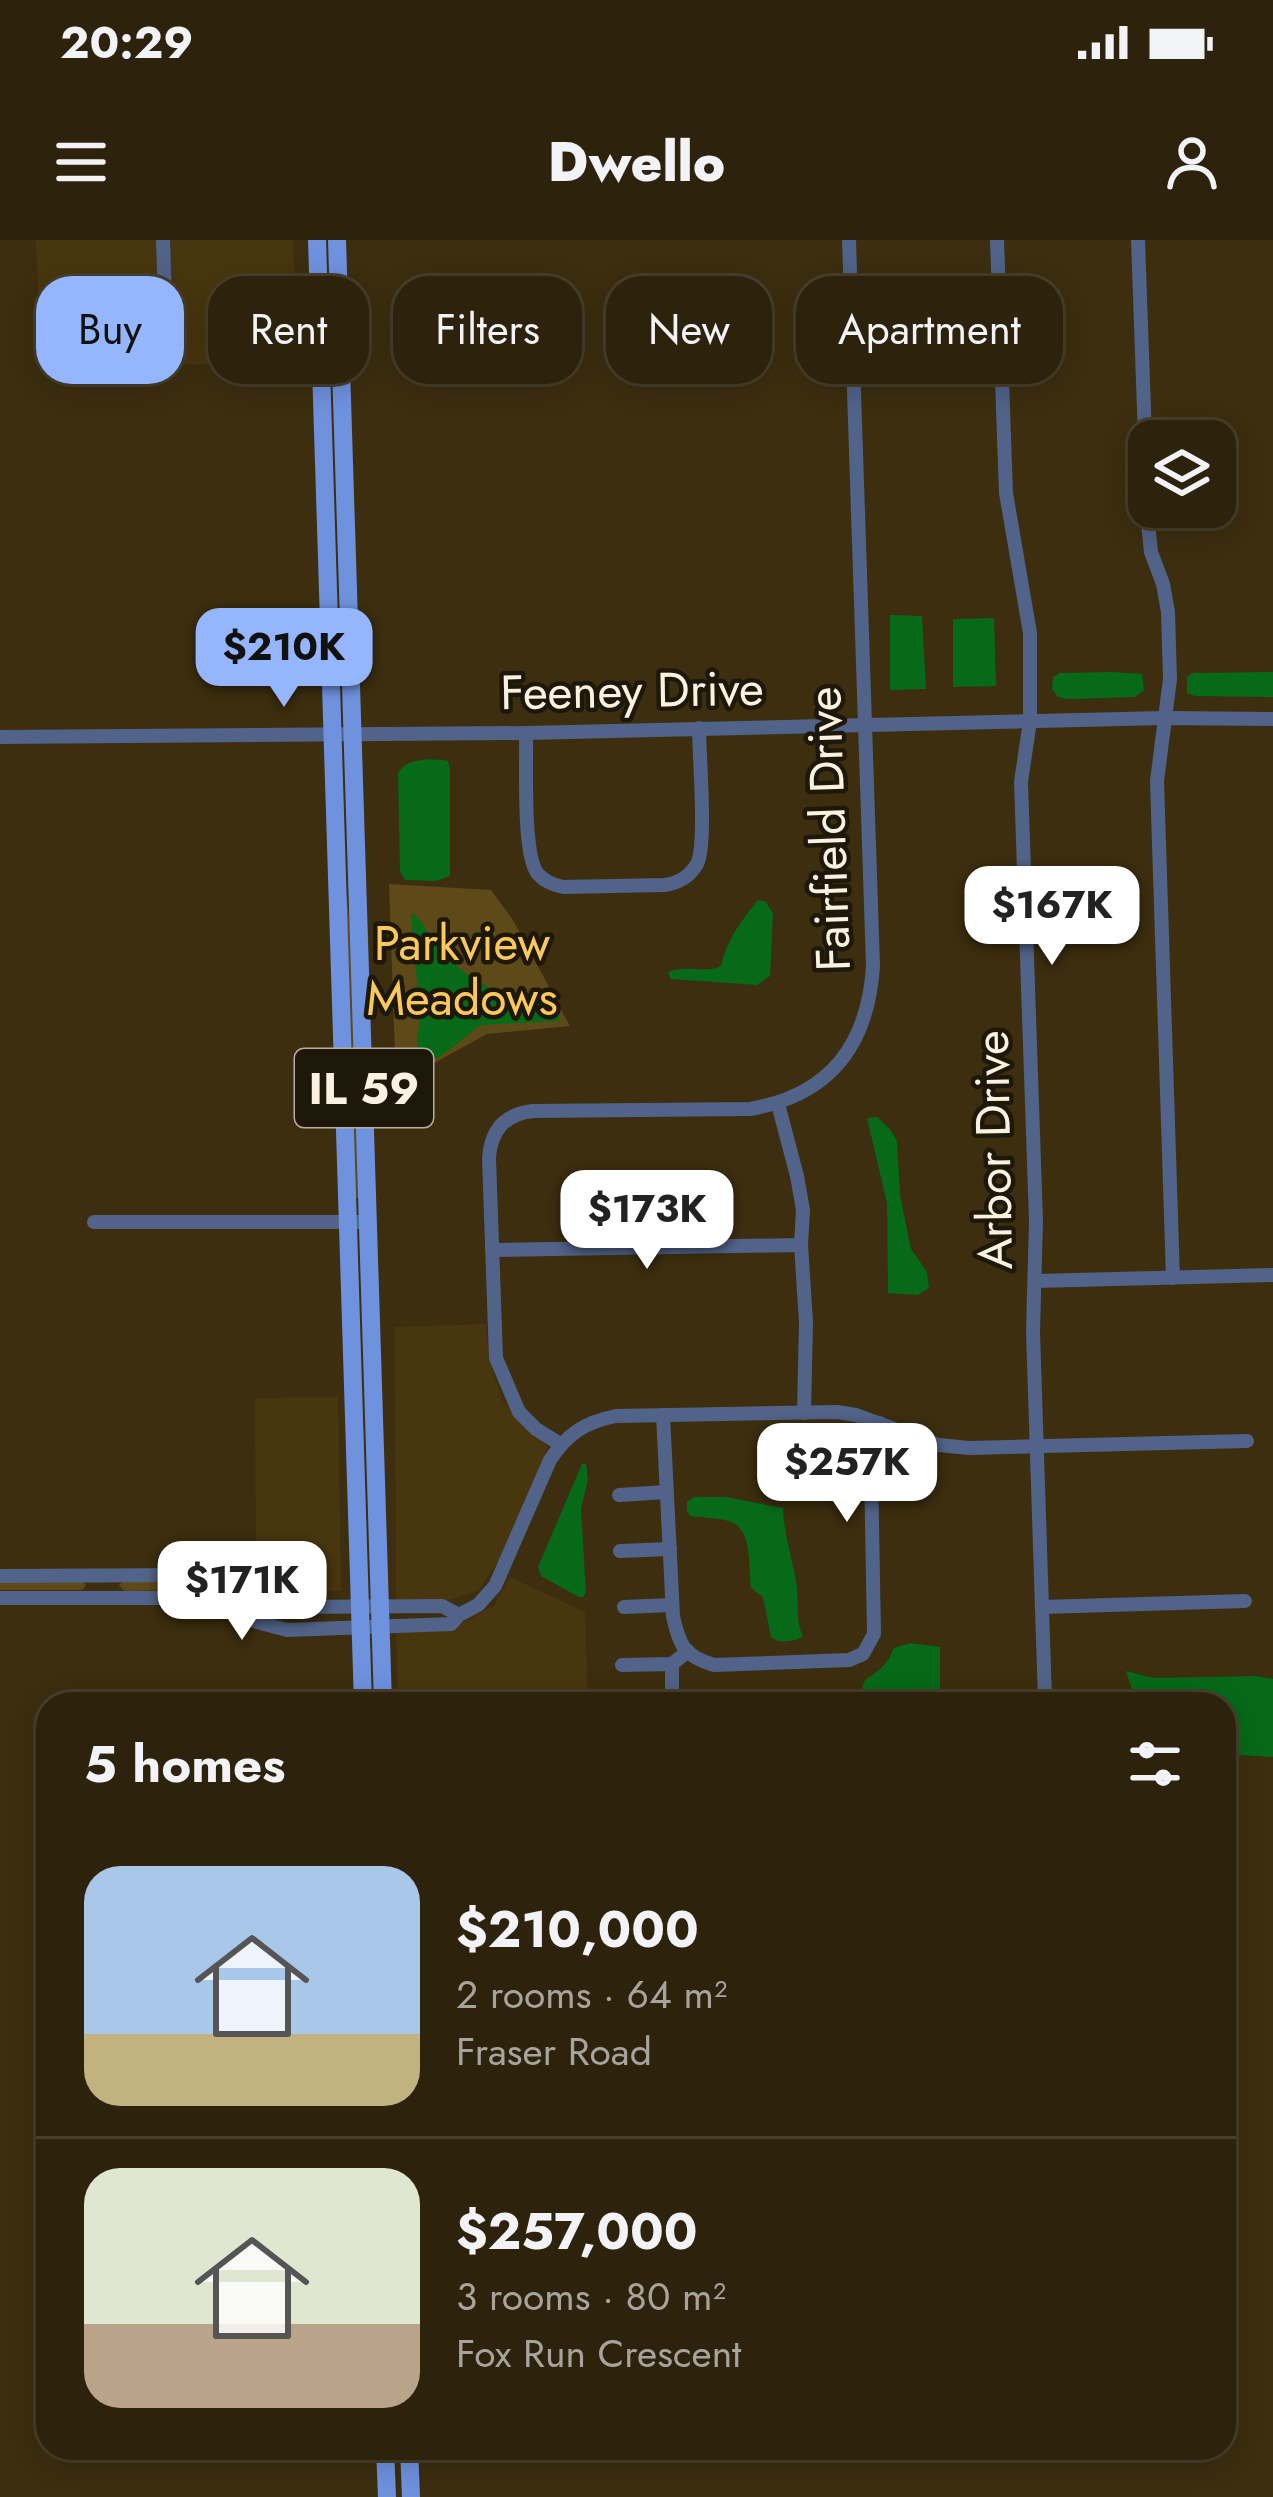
<!DOCTYPE html>
<html lang="en">
<head>
<meta charset="utf-8">
<style>
	:root { --surface:#2d220b; --page:#352a14; --text:#f1f3f6; --muted:#a7a49d; --line:#483f2c; --accent:#95b6fd }
	body { margin:0; font-family:Jost,sans-serif; background:var(--page); color:var(--text); height:100vh; display:flex; flex-direction:column; font-size:45px; white-space:nowrap }
	* { box-sizing:border-box; margin:0 }
	p { font-size:39px; color:var(--muted) }
	.icon { flex:none; width:66px; height:66px; fill:none; stroke:currentColor; stroke-width:2; stroke-linecap:round; stroke-linejoin:round }
	.map { position:relative; flex:1; overflow:hidden }
	.side { position:absolute; left:36px; top:1452px; width:1200px; height:768px; display:flex; flex-direction:column; background:var(--surface); border-radius:36px; box-shadow:0 6px 30px #0003,0 0 0 3px var(--line) }
	.side>* { flex:none }
	.guide { position:absolute; left:36px; top:36px; width:1203px; height:108px; display:flex; gap:24px }
	.tools { position:absolute; left:1128px; top:180px; display:grid; gap:24px }
	.tools a { display:grid; place-items:center; width:108px; height:108px; border-radius:24px; background:var(--surface); box-shadow:0 6px 30px #0003,0 0 0 3px var(--line); font-size:60px }
	.price { position:absolute; translate:-50% -102px; padding:0 27px; border-radius:24px; background:#fff; color:#222; font-size:39px; line-height:78px; filter:drop-shadow(0 3px 6px #0008) }
	.price::after { content:''; position:absolute; left:50%; top:72px; width:36px; height:27px; margin-left:-18px; background:inherit; clip-path:polygon(0 0,100% 0,50% 100%) }
	.price.selected { background:var(--accent); color:#111 }
	ul { padding:0; list-style:none }
	li { display:flex; align-items:center; gap:36px; height:300px; padding:0 48px }
	li+li { border-top:3px solid var(--line) }
	li span { display:grid; place-items:center; flex:none; width:336px; height:240px; border-radius:36px; color:#555 }
	li>.icon { margin-inline-start:auto }
	span .icon { width:144px; height:144px; fill:#fffc; stroke-width:1 }
	li b { font-size:51px }
	h2 { display:flex; justify-content:space-between; align-items:center; height:144px; padding:0 48px; font-size:51px }
	.tag { padding:0 42px; border-radius:36px; background:var(--surface); box-shadow:0 6px 30px #0003,0 0 0 3px var(--line); font-size:42px; line-height:108px }
	.tag.selected { background:var(--accent); color:#111 }
	.status { display:flex; justify-content:space-between; align-items:center; height:84px; padding:0 60px; background:var(--surface); direction:ltr }
	.status svg { height:33px; fill:currentColor }
	header { display:flex; justify-content:space-between; align-items:center; height:156px; padding:0 48px; background:var(--surface); font-size:54px; font-weight:800 }
	.map>svg:first-child { display:block }
	.built { fill:#48360e }
	.green { fill:#5e4918 }
	.water { fill:#066a18 }
	.lines { fill:none; stroke-linecap:round; stroke-linejoin:round }
	.minor { stroke:#516388; stroke-width:14 }
	.major { stroke:#6f92df; stroke-width:18 }
	.labels { text-anchor:middle; stroke-width:9; stroke-linejoin:round; paint-order:stroke }
	.shield { fill:#1e180b; stroke:#b8b0a0; stroke-width:3 }
	.shield-label { font-size:45px; font-weight:bold; fill:#faf1e0 }
	.street-label { font-size:48px; fill:#faf1e0; stroke:#1e180b }
	.park-label { font-size:48px; fill:#fbc95b; stroke:#1e180b }
</style>
</head>
<body>
<div class="status"><b>20:29</b><svg viewBox="0 0 49 12"><path d="M0 12V9h3v3zM5 12V6h3v6zM10 12V3h3v9zM15 12V0h3v12zM26 1h20v11H26zM47 4h2v5h-2z"/></svg></div>
<header><svg class="icon" aria-label="menu" viewBox="0 0 24 24"><path d="M4 6h16M4 12h16M4 18h16"/></svg>Dwello<svg class="icon" aria-label="person" viewBox="0 0 24 24"><circle cx="12" cy="8" r="4"/><path d="M4 21q1-7 8-7t8 7"/></svg></header>
<div class="map">
<svg width="1273" height="2257" viewBox="0 0 1273 2257">
	<rect width="100%" height="100%" fill="#3c2e0f"/>
	<g class="built">
		<polygon points="36,0 293,0 298,124 120,125 119,73 39,73"/>
		<polygon points="486,1084 489,1119 503,1162 548,1207 499,1320 479,1350 446,1361 396,1364 395,1087"/>
		<polygon points="338,1157 341,1351 292,1352 256,1340 255,1158"/>
		<polygon points="510,1337 585,1372 588,1464 398,1464 396,1391 452,1389 494,1366"/>
	</g>
	<g class="green">
		<polygon points="389,644 491,650 513,680 570,786 487,794 396,844"/>
		<polygon points="344,657 347,657 353,715 361,958 354,958"/>
		<polygon points="0,1341 83,1342 86,1345 82,1350 0,1350"/>
		<path d="M123 1341C161 1341 198 1339 234 1353L236 1357 233 1361 185 1350 124 1351 119 1345Z"/>
	</g>
	<g class="water">
		<polygon points="890,375 922,376 926,449 890,450"/>
		<polygon points="994,378 996,446 953,447 953,379"/>
		<polygon points="1113,432 1142,434 1144,450 1135,457 1068,459 1058,457 1052,449 1053,437 1060,433"/>
		<polygon points="1273,432 1273,457 1195,456 1187,453 1187,437 1192,433"/>
		<path d="M444 520 448 521 450 529V636L436 641 405 640 400 632 398 533C407 518 427 519 444 520Z"/>
		<path d="M758 660 766 662 773 674 770 736 757 745 671 739 668 732C685 724 705 734 721 726 727 699 741 681 758 660Z"/>
		<path d="M411 673C423 680 426 692 435 703 469 745 502 756 553 766L559 774V781L481 785 438 818 419 814 417 800 420 778Z"/>
		<polygon points="877,877 890,889 897,901 900,955 911,1009 927,1032 929,1048 918,1055 888,1053 887,963 867,878"/>
		<polygon points="582,1224 586,1224 588,1239 581,1269 586,1352 583,1357 579,1357 541,1336 538,1327"/>
		<path d="M694 1257H726L783 1268C784 1296 793 1320 797 1347 799 1364 795 1380 803 1396 795 1402 779 1404 771 1397L763 1357 751 1348C748 1328 753 1290 731 1282 719 1277 703 1278 690 1276L687 1271V1262Z"/>
		<path d="M910 1403 940 1407V1464H862C861 1431 868 1443 884 1425 889 1420 891 1414 894 1408Z"/>
		<polygon points="1126,1431 1154,1438 1255,1436 1273,1439 1273,1517 1224,1514 1224,1464 1137,1464"/>
	</g>
	<g class="lines">
		<g class="minor">
			<polyline points="163,0 167,120"/>
			<polyline points="997,0 1006,253 1030,393 1030,481 1021,542 1036,981 1033,1092 1045,1460"/>
			<polyline points="1138,0 1148,283 1151,312 1163,344 1168,372 1170,439 1157,541 1173,1038"/>
			<path d="M526 493C527 522 522 615 538 634 545 642 553 645 563 647L665 645C678 643 690 636 697 624 707 605 699 515 699 488"/>
			<polyline points="0,497 526,493 1164,478 1273,479"/>
			<polyline points="778,864 797,936 803,970 801,1005 806,1082 804,1173"/>
			<polyline points="94,982 368,982"/>
			<polyline points="492,1010 801,1005"/>
			<polyline points="1036,1041 1273,1035"/>
			<path d="M663 1175 673 1376C679 1405 684 1416 714 1425L849 1420 863 1414 874 1394 871 1226 880 1183"/>
			<path d="M560 1204 536 1189 519 1172 496 1118 489 918C491 890 505 874 533 871L750 869C830 855 868 805 873 726L849 0"/>
			<polyline points="619,1255 666,1252"/>
			<polyline points="620,1311 670,1309"/>
			<polyline points="0,1336 194,1335 231,1344 255,1357 291,1367 442,1366 459,1375"/>
			<path d="M0 1358H197L257 1382 287 1390 451 1384 459 1375 478 1365 495 1346 550 1220C567 1194 585 1182 616 1176L837 1172 856 1175 939 1205 969 1208 1247 1201"/>
			<polyline points="624,1367 672,1365"/>
			<polyline points="1042,1367 1245,1361"/>
			<polyline points="622,1425 672,1424"/>
			<polyline points="672,1464 672,1424 688,1411"/>
		</g>
		<g class="major">
			<polyline points="317,0 363,1464"/>
			<polyline points="337,0 383,1464"/>
			<polyline points="385,2208 387,2257"/>
			<polyline points="409,2208 411,2257"/>
		</g>
	</g>
	<g class="labels">
		<rect class="shield" x="295" y="809" width="138" height="78" rx="9"/>
		<g class="shield-label">
			<text x="364" y="864">IL 59</text>
		</g>
		<g class="street-label">
			<text transform="translate(632 450) rotate(-1)" y="17">Feeney Drive</text>
			<text transform="translate(828 589) rotate(-92)" y="17">Fairfield Drive</text>
			<text transform="translate(993 910) rotate(-91)" y="17">Arbor Drive</text>
		</g>
		<g class="park-label">
			<text x="462" y="720">Parkview<tspan x="462" dy="55">Meadows</tspan></text>
		</g>
	</g>
</svg>
<div class="tools">
<a><svg class="icon" aria-label="layers" viewBox="0 0 24 24"><path d="M12 4l9 5-9 5-9-5zM3 14l9 5 9-5"/></svg></a>
</div>
<b class="price selected" style="left:284px;top:470px">$210K</b>
<b class="price" style="left:1052px;top:728px">$167K</b>
<b class="price" style="left:647px;top:1032px">$173K</b>
<b class="price" style="left:847px;top:1285px">$257K</b>
<b class="price" style="left:242px;top:1403px">$171K</b>
<div class="guide">
<a class="tag selected">Buy</a>
<a class="tag">Rent</a>
<a class="tag">Filters</a>
<a class="tag">New</a>
<a class="tag">Apartment</a>
</div>
<section class="side">
<h2>5 homes<svg class="icon" aria-label="filters" viewBox="0 0 24 24"><path d="M4 7h16M4 17h16"/><circle cx="9" cy="7" r="2"/><circle cx="15" cy="17" r="2"/></svg></h2>
<ul>
<li><span style="background:linear-gradient(#a9c7e8 70%,#c2b280 0)"><svg class="icon" aria-label="home" viewBox="0 0 24 24"><path d="M3 11l9-7 9 7M6 9v11h12V9"/></svg></span><div><b>$210,000</b><p>2 rooms · 64 m²</p><p>Fraser Road</p></div></li>
<li><span style="background:linear-gradient(#dfe7d0 65%,#b9a48a 0)"><svg class="icon" aria-label="home" viewBox="0 0 24 24"><path d="M3 11l9-7 9 7M6 9v11h12V9"/></svg></span><div><b>$257,000</b><p>3 rooms · 80 m²</p><p>Fox Run Crescent</p></div></li>
</ul>
</section>
</div>
</body>
</html>
